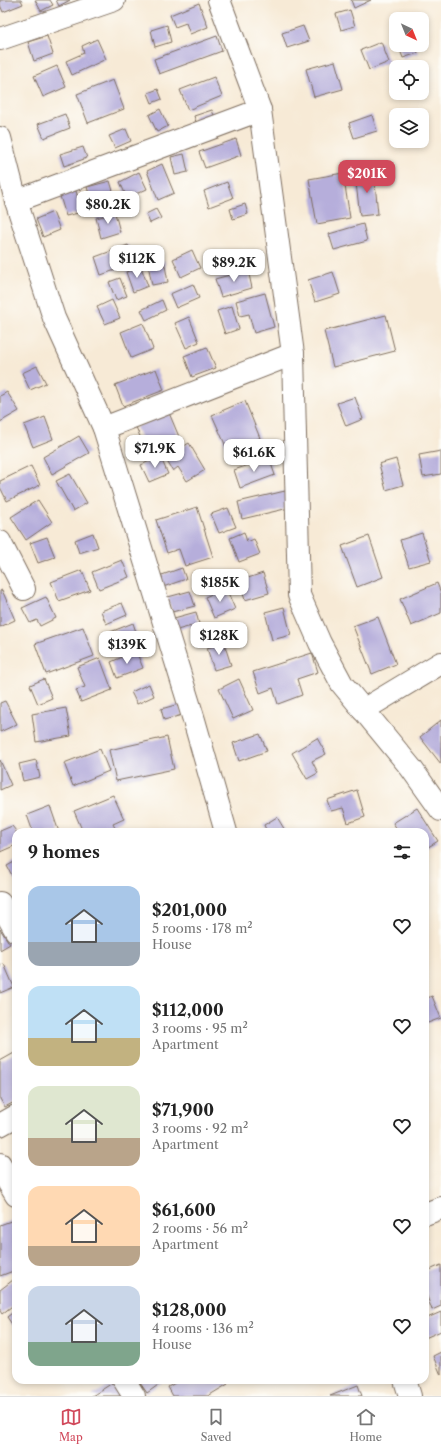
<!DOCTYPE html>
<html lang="en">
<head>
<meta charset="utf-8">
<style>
	:root { --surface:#fff; --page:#f2f2f2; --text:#222; --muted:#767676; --line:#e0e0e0; --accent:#d1495b }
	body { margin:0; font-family:"Libre Caslon Text",serif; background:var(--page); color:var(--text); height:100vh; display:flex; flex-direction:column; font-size:15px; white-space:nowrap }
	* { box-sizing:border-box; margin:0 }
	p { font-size:13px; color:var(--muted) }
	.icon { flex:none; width:22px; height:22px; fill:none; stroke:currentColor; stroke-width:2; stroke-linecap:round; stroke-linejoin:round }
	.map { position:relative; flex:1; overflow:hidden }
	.side { position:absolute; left:12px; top:828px; width:417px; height:556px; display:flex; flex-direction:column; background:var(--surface); border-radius:12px; box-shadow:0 2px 6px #0003 }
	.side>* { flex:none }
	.needle { width:26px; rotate:137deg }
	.fabs { position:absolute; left:389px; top:12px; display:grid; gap:8px }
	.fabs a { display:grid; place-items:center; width:40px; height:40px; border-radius:8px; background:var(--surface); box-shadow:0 2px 6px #0003; font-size:20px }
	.price { position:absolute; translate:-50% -34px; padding:0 9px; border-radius:8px; background:#fff; color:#222; font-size:13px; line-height:26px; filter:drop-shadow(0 1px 2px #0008) }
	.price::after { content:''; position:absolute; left:50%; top:24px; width:12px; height:9px; margin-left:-6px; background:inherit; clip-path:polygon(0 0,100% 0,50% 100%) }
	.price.current { background:var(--accent); color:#fff }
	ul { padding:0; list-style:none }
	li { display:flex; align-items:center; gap:12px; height:100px; padding:0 16px }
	li span { display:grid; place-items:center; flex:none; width:112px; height:80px; border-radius:12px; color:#555 }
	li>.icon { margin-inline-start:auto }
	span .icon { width:48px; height:48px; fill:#fffc; stroke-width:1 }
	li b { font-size:17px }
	h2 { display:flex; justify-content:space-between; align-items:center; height:48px; padding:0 16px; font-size:17px }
	.menu { display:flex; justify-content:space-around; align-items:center; height:56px; border-top:1px solid var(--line); background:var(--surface); font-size:11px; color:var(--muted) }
	.menu a { display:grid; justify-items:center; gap:2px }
	.menu .current { color:var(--accent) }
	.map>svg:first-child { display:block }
	.building { fill:#b6aedb }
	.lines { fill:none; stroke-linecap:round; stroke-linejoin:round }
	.street-casing { stroke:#7d6d5e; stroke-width:24 }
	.street { stroke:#fff; stroke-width:22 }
</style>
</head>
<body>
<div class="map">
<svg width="441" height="1396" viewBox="0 0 441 1396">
	<rect width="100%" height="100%" fill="#fdfcf7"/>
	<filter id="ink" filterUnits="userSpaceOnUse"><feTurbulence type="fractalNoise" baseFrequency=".025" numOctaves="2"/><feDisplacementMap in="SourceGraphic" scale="8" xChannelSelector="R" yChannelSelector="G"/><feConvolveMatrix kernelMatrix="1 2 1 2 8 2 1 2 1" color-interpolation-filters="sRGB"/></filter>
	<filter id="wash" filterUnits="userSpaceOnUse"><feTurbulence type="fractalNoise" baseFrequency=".012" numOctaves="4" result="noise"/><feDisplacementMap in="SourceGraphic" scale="16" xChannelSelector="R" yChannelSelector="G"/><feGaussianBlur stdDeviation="0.9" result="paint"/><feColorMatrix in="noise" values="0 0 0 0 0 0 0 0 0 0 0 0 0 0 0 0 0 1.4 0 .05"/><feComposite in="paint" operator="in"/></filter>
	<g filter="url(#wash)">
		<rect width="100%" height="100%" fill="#f7ead6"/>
		<g id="blocks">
			<g class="building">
				<polygon points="0,0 21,0 23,4 3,12 0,5"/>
				<polygon points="35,0 50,0 53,5 41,11"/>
				<polygon points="56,0 70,0 59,6"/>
				<polygon points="351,0 371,0 354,8"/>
				<polygon points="199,3 208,27 190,34 186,23 175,27 170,15"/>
				<polygon points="350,10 355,26 341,30 336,14"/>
				<polygon points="167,25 171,42 155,47 151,30"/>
				<polygon points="303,26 309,41 287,48 282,33"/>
				<polygon points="47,36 53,54 34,61 28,42"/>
				<polygon points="217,36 222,51 159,74 154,59"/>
				<polygon points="97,39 106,59 72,75 66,61 84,53 82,46"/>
				<polygon points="381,42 389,62 369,70 361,50"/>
				<polygon points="398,45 415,45 418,53 403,58"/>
				<polygon points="335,61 343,89 314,97 306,69"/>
				<polygon points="57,66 66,87 43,97 34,76"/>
				<polygon points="214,77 222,96 188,110 180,90"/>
				<polygon points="113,80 124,109 88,123 77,94"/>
				<polygon points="158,89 162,99 152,103 148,93"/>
				<polygon points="160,109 168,126 157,132 149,115"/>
				<polygon points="212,110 216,121 198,128 194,116"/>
				<polygon points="65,114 70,128 44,138 38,124"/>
				<polygon points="372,115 377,131 354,138 349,123"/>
				<polygon points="126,129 131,141 115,148 109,136"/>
				<polygon points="236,139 241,155 205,168 199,152"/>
				<polygon points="83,147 87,158 64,166 60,154"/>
				<polygon points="184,154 188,172 175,175 171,157"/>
				<polygon points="162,164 174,193 158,200 147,171"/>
				<polygon points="139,172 147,189 127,198 120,182"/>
				<polygon points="343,173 350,218 317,224 309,179"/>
				<polygon points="374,173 378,214 360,216 355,175"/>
				<polygon points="110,181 116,201 93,208 87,187"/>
				<polygon points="227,182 233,198 209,207 204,191"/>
				<polygon points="76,191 82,212 66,216 60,196"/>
				<polygon points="245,204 248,214 233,219 230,209"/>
				<polygon points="156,209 161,218 150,223 146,214"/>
				<polygon points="53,212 60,230 43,237 36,219"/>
				<polygon points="115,213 120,232 101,238 96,218"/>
				<polygon points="363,224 367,241 334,250 329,234"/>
				<polygon points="128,245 135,263 101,275 95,257"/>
				<polygon points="192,250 200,268 181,277 173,259"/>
				<polygon points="164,260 168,282 152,285 148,264"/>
				<polygon points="141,267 148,286 133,292 126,272"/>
				<polygon points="248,270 252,288 221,297 215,279"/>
				<polygon points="333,272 340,294 315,302 308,280"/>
				<polygon points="120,278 127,296 116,300 109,282"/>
				<polygon points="193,284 199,298 176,308 170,294"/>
				<polygon points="265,293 274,327 254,333 249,314 240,316 236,301"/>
				<polygon points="112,300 120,318 105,324 97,307"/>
				<polygon points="162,300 166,310 146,320 141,310"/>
				<polygon points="232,306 239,329 225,334 217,311"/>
				<polygon points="386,315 395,351 333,367 324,331"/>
				<polygon points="189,317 199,342 186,348 175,323"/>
				<polygon points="143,323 153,349 131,358 121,332"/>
				<polygon points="207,347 216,368 192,377 184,356"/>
				<polygon points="37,366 46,383 30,390 22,373"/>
				<polygon points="156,369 164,390 123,406 115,385"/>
				<polygon points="7,392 19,411 0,422 0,396"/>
				<polygon points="355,397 363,419 346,426 337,403"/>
				<polygon points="245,401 260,438 228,451 212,415"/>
				<polygon points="169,413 180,439 147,453 136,427"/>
				<polygon points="45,417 53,439 33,447 24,425"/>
				<polygon points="79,436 89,453 52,474 43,457"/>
				<polygon points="189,443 205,470 187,481 178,467 173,471 165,458"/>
				<polygon points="441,451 441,474 423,477 419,455"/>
				<polygon points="160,456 168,474 149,482 141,465"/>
				<polygon points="269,458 275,475 240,488 234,470"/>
				<polygon points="396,459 403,485 386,490 379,464"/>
				<polygon points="31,466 40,485 7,501 0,487 0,481"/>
				<polygon points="70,474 87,503 73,511 56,481"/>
				<polygon points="285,491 289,508 242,519 238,502"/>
				<polygon points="38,500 52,522 26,540 11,517"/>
				<polygon points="197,507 213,557 185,566 179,549 167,553 156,520"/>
				<polygon points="228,508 236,527 219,533 211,514"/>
				<polygon points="244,532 247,542 254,539 260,554 239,562 230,538"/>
				<polygon points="93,533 98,547 79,553 75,540"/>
				<polygon points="422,533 431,561 409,567 400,540"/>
				<polygon points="369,536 383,577 357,587 342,546"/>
				<polygon points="47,537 55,557 38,563 30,543"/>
				<polygon points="122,560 129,577 99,589 92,572"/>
				<polygon points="182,568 186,579 163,587 159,576"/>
				<polygon points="82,570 90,590 59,601 51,582"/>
				<polygon points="263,573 269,593 245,600 239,581"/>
				<polygon points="437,583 441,593 441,613 411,626 400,599"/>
				<polygon points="226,588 235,609 214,618 205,597"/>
				<polygon points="2,590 15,620 0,627 0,591"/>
				<polygon points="190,591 195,606 172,612 168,597"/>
				<polygon points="46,597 56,618 40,626 37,620 30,623 22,608"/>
				<polygon points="122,603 127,615 106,624 101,611"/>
				<polygon points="284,607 291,635 272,640 265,612"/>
				<polygon points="196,612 199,624 177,630 174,618"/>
				<polygon points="378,617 396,664 372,674 353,626"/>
				<polygon points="133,623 138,638 114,647 108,633"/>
				<polygon points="83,627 94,656 46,674 35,644"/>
				<polygon points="224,643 231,665 214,670 207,648"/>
				<polygon points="136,651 143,668 117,678 111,662"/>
				<polygon points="312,653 318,672 297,679 302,695 278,704 273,688 260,693 253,672"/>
				<polygon points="100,658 112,690 81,702 76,690 85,687 77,667"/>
				<polygon points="44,679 52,698 38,704 30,685"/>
				<polygon points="239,679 253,710 233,719 219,689"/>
				<polygon points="149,684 154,696 137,704 131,692"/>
				<polygon points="5,701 17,724 0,732 0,703"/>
				<polygon points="179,704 182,715 164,720 161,709"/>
				<polygon points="66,708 71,736 36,742 32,714"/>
				<polygon points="441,720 441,764 420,737"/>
				<polygon points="260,734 267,751 239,761 233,743"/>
				<polygon points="167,737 174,769 116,781 109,750"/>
				<polygon points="317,738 326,754 312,761 318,773 307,779 292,753"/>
				<polygon points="100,749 109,771 73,786 64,763"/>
				<polygon points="0,760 11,785 0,790"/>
				<polygon points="36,760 40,777 23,781 19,764"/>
				<polygon points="357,790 365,817 348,823 343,808 331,811 327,800"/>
				<polygon points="113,795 124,819 113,824 117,832 83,832 74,811"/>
				<polygon points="50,806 59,832 33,832 27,815"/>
				<polygon points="417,808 438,841 425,849 425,832 399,832 393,823"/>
				<polygon points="277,817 286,832 267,832 264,825"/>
				<polygon points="12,826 16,831 16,845 0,852 0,831"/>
				<polygon points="16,861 16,883 7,866"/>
				<polygon points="0,929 10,944 0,950"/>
				<polygon points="4,964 14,987 0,993 0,965"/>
				<polygon points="432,996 441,1018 425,1024 425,999"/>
				<polygon points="16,1052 16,1101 5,1107 0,1099 0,1061"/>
				<polygon points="16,1219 16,1270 0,1276 0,1225"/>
				<polygon points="441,1265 441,1306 432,1310 425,1291 425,1272"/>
				<polygon points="13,1280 16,1285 16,1303 2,1314 0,1311 0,1290"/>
				<polygon points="16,1310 16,1330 7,1317"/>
				<polygon points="441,1312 441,1331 425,1338 425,1319"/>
				<polygon points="441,1352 441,1375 433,1356"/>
				<polygon points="138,1380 165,1380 147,1393"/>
				<polygon points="180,1380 225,1380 228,1384 208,1396 173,1396 168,1387"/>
				<polygon points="114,1382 124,1396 92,1396"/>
				<polygon points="358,1385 362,1396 330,1396"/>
			</g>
		</g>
	</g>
	<g filter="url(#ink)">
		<use href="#blocks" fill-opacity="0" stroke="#7d6d5e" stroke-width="1"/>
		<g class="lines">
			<defs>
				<g id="street">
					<polyline points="219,0 260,110 293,354 299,595 320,643 342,684 411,768 441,810"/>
					<polyline points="0,39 114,0"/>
					<polyline points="0,138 16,201 54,318 104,428"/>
					<polyline points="16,201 260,110"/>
					<polyline points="0,542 24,589"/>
					<polyline points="363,710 441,663"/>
					<polyline points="226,832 194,720 104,428 293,354"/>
					<polyline points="0,903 16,931"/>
					<polyline points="0,1125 16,1116"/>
					<polyline points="0,1164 7,1180 16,1195"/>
					<polyline points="425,1214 441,1208"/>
					<polyline points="124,1380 134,1396"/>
					<polyline points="405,1380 410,1396"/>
				</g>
			</defs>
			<use href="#street" class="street-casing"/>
			<use href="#street" class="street"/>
		</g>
	</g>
</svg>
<div class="fabs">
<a><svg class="needle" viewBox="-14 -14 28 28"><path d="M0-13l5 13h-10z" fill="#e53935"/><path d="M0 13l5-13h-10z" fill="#767676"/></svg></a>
<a><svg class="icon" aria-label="locate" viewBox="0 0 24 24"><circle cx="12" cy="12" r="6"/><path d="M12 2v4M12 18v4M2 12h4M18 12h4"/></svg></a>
<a><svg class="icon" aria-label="layers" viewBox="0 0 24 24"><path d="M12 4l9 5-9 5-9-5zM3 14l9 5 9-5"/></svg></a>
</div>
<b class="price current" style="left:367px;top:194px">$201K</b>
<b class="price" style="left:108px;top:225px">$80.2K</b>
<b class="price" style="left:137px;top:279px">$112K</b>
<b class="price" style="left:234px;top:283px">$89.2K</b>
<b class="price" style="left:155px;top:469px">$71.9K</b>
<b class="price" style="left:254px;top:473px">$61.6K</b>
<b class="price" style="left:220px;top:603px">$185K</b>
<b class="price" style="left:219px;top:656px">$128K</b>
<b class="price" style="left:127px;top:665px">$139K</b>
<section class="side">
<h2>9 homes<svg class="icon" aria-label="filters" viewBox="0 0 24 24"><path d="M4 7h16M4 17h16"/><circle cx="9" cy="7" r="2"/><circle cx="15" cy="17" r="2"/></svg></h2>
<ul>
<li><span style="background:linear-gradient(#a9c7e8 70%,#9aa5b1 0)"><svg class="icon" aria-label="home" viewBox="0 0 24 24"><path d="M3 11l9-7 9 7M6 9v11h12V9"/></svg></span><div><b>$201,000</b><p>5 rooms · 178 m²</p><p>House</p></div><svg class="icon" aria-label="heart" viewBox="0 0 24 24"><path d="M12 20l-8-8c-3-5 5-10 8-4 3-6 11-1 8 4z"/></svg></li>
<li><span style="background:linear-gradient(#bfe0f5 65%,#c2b280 0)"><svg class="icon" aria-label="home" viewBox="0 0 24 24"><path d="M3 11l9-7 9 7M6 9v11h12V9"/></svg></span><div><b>$112,000</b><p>3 rooms · 95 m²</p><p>Apartment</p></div><svg class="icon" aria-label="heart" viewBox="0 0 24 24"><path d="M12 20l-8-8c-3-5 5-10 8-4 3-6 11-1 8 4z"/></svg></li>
<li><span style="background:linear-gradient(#dfe7d0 65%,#b9a48a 0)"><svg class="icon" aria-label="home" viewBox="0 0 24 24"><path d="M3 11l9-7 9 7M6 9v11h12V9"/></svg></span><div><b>$71,900</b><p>3 rooms · 92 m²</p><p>Apartment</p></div><svg class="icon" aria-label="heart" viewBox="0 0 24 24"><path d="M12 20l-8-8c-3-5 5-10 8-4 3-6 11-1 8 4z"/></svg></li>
<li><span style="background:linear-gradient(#ffd9b3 75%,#b9a48a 0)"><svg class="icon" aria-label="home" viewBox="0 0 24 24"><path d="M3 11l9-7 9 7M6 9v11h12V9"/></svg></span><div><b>$61,600</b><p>2 rooms · 56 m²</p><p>Apartment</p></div><svg class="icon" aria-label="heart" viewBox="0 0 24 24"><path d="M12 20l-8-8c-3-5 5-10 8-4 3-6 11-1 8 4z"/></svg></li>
<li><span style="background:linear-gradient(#c9d6e8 70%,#7fa58c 0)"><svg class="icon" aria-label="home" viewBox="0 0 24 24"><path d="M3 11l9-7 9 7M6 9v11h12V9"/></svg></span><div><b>$128,000</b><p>4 rooms · 136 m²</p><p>House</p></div><svg class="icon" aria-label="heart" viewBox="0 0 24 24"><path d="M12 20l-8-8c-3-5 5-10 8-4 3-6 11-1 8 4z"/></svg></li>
</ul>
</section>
</div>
<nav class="menu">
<a class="current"><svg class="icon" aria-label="map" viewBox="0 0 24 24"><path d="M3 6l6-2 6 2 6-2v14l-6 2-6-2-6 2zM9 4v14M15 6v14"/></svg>Map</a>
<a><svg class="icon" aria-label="saved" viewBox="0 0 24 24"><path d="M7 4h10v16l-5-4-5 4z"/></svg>Saved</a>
<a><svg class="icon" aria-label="home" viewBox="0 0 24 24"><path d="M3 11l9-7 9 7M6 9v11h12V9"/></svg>Home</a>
</nav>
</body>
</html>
